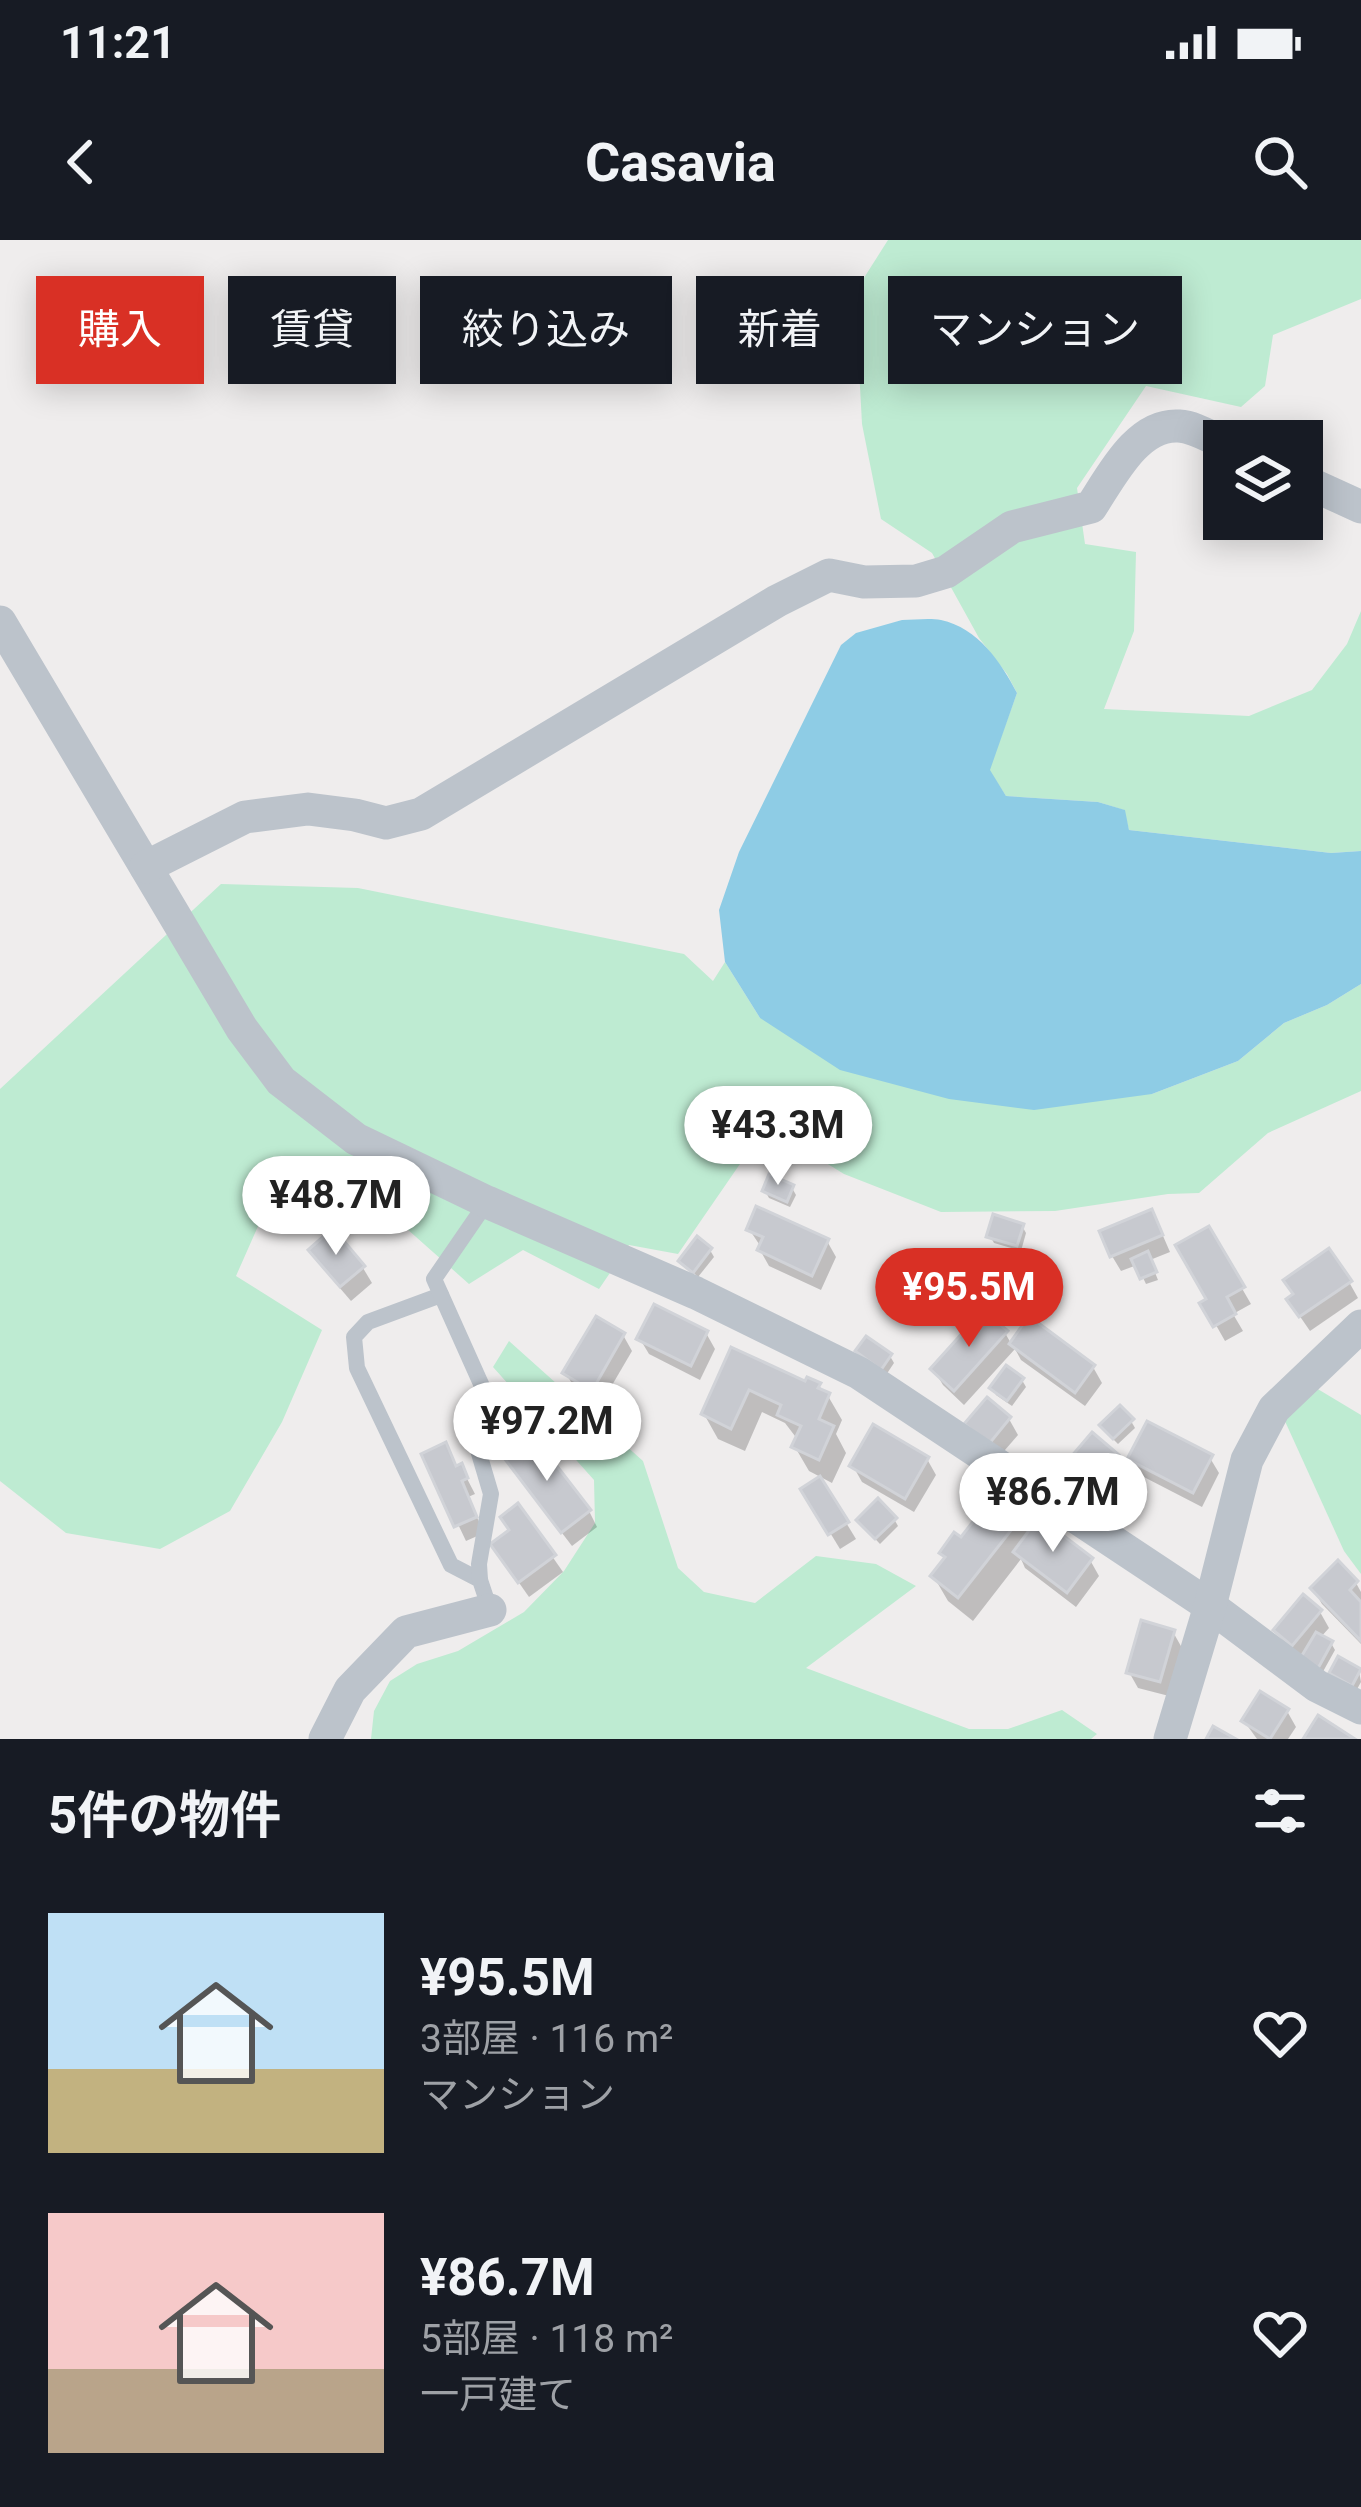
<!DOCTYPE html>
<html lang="ja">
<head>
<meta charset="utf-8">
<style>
	:root { --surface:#171b24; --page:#242831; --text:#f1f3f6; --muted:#9ea1a6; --accent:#d93025 }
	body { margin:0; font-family:Roboto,"Noto Sans JP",sans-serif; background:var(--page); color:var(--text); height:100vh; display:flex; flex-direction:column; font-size:45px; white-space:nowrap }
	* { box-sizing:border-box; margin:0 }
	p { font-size:39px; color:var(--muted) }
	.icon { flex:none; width:66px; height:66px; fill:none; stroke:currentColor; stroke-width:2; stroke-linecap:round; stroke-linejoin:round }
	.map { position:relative; height:1499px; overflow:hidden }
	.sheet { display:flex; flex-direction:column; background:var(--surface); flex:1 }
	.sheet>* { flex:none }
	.hud { position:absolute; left:36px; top:36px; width:1290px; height:108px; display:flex; gap:24px }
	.buttons { position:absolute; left:1203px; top:180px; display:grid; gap:24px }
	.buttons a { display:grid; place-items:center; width:120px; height:120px; border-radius:0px; background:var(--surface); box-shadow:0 6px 30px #0003; font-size:60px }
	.price { position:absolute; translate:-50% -102px; padding:0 27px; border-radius:42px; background:#fff; color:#222; font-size:39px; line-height:78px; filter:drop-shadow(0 3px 6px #0008) }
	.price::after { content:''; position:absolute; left:50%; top:72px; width:36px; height:27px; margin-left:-18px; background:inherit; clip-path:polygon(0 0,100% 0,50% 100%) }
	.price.active { background:var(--accent); color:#fff }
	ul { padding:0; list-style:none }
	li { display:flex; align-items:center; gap:36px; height:300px; padding:0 48px }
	li span { display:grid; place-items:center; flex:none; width:336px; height:240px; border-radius:0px; color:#555 }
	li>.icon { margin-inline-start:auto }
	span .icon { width:144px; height:144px; fill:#fffc; stroke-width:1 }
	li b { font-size:51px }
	h2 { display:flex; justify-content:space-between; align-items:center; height:144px; padding:0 48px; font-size:51px }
	.pill { padding:0 42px; border-radius:0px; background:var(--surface); box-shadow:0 6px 30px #0003; font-size:42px; line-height:108px }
	.pill.active { background:var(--accent); color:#fff }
	.status { display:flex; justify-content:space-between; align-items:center; height:84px; padding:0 60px; background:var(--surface); direction:ltr }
	.status svg { height:33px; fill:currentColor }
	header { display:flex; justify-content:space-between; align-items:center; height:156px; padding:0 48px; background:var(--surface); font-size:54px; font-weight:700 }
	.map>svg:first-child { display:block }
	.green { fill:#beebd2 }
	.water { fill:#8ecce5 }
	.shadow { fill:#0003 }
	.building { fill:#c7c9cf; stroke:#d1d3d8; stroke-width:3 }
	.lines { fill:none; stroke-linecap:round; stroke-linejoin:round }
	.service { stroke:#bcc3cb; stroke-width:16 }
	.minor { stroke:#bcc3cb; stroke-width:33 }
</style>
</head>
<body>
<div class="status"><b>11:21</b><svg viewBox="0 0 49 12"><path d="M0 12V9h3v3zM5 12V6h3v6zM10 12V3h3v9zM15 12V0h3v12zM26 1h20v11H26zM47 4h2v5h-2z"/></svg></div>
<header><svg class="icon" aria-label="back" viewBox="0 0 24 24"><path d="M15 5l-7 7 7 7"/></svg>Casavia<svg class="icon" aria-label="search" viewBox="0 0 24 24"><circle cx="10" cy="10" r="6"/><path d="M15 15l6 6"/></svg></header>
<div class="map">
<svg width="1361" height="1499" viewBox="0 0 1361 1499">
	<rect width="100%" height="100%" fill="#efeded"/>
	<g class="green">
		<polygon points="888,0 1361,0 1361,59 1273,95 1265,146 1241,167 1146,146 1077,248 1085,304 1136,312 1134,391 1104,469 1249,476 1312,450 1347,404 1361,371 1361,611 1331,613 1129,590 1124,570 1098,562 1006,556 989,530 1017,453 1007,434 979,398 932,313 881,279 862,184 855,52"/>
		<polygon points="221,644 358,648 684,714 713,741 725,722 760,778 1152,854 1238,821 1284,783 1327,765 1361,744 1361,851 1268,893 1199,953 1168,954 1055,971 941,972 844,934 766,886 678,1014 629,1005 599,1049 523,1010 469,1044 380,965 267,966 236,1036 322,1090 282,1182 230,1271 160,1309 66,1293 0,1241 0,849"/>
		<polygon points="509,1101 643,1221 678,1328 704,1352 755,1363 816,1316 876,1324 916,1346 806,1428 969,1489 1008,1489 1062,1470 1097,1494 1091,1499 371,1499 374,1471 390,1441 417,1424 458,1411 524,1372 564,1331 595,1283 594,1240 493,1127"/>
		<polygon points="1316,1148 1361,1175 1361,1334 1344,1311 1284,1179"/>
	</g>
	<path class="water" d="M902 380C914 380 929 378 941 380 978 388 1001 422 1017 453L990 530 1006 556 1098 562 1125 570 1129 590 1331 613 1361 611V744L1327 765 1284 783 1238 821 1152 854 1034 870 949 859 840 830 760 778 725 722 719 670 739 612 841 405 856 393Z"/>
	<g class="shadow">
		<polygon points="792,948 796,955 790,967 769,958 765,951"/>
		<polygon points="1022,986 1026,993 1021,1011 994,1003 990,996"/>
		<polygon points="749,989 827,1001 836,1017 821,1050 769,1026 760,1010 761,1007"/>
		<polygon points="1160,989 1170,1012 1150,1020 1158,1040 1146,1044 1137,1025 1121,1031 1112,1016"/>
		<polygon points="1208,990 1251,1064 1233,1074 1243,1091 1225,1101 1204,1064 1210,1060"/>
		<polygon points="312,1010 363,1028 372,1043 351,1061 321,1026"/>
		<polygon points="710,1010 714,1017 698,1037 681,1021"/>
		<polygon points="1349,1042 1358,1058 1310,1091 1299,1075"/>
		<polygon points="706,1093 715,1109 700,1140 649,1114 640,1099"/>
		<polygon points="1005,1093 1012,1105 1093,1127 1102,1143 1085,1166 1021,1120 1015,1109 964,1165 943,1145 934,1130"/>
		<polygon points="623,1095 632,1111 601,1164 575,1149 566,1133"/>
		<polygon points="733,1111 806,1145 819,1146 828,1156 842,1180 836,1194 846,1213 832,1243 809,1231 795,1207 798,1200 785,1183 762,1172 745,1211 718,1199 704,1174"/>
		<polygon points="859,1111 890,1116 894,1123 886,1135 863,1118"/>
		<polygon points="1022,1140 1026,1147 1012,1166 996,1155 993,1148"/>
		<polygon points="1009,1179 1018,1195 998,1218 977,1200"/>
		<polygon points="1131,1181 1135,1188 1118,1204 1107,1193"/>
		<polygon points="425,1215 456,1229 461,1227 475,1254 468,1257 484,1293 466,1301"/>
		<polygon points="1117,1217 1126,1233 1090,1275 1065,1254 1056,1238"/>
		<polygon points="1210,1218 1219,1233 1202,1267 1140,1235 1131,1219"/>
		<polygon points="927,1219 936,1235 914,1272 862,1242 853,1226"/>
		<polygon points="517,1234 589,1271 597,1287 572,1306"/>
		<polygon points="820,1240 856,1299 840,1309 804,1250"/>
		<polygon points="518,1267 563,1332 529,1357 503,1320"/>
		<polygon points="1021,1277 1030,1293 1090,1320 1099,1336 1076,1367 1025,1328 1021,1319 973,1381 948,1361 934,1337 946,1320 942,1313 961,1301"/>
		<polygon points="894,1279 898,1286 880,1304 864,1287"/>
		<polygon points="1356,1343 1361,1352 1361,1404 1322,1364 1313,1349"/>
		<polygon points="1320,1372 1329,1388 1320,1398 1331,1403 1335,1410 1320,1437 1286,1406 1277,1391"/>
		<polygon points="1173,1392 1182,1408 1169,1456 1138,1448 1129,1432"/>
		<polygon points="1359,1431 1361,1442 1356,1451 1336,1440 1333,1433"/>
		<polygon points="1287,1471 1296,1487 1288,1499 1257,1499 1244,1481"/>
	</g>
	<g class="building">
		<polygon points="769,934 794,945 787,962 762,951"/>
		<polygon points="756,966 829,999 812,1036 757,1010 763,997 746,990"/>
		<polygon points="1152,969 1163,995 1110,1017 1099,991"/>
		<polygon points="993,974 1024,984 1017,1006 986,997"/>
		<polygon points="1209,986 1245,1047 1227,1057 1236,1074 1213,1087 1199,1063 1206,1059 1175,1005"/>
		<polygon points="333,988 365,1026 340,1047 308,1010"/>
		<polygon points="697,996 712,1008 693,1033 678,1021"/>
		<polygon points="1329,1008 1352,1041 1299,1077 1286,1059 1293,1054 1283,1040"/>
		<polygon points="1148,1011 1157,1032 1140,1039 1131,1019"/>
		<polygon points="654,1064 708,1091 691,1126 636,1099"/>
		<polygon points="983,1070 1008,1091 954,1151 930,1129"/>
		<polygon points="596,1076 625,1093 592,1151 562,1133"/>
		<polygon points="1029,1076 1095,1125 1075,1153 1009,1104"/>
		<polygon points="866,1096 892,1114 881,1130 855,1111"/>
		<polygon points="731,1107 805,1141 807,1137 821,1143 818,1148 830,1153 819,1179 834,1186 819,1220 791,1207 801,1186 777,1175 781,1165 749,1150 731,1189 701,1174"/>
		<polygon points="1006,1125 1024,1138 1007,1161 989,1148"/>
		<polygon points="987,1157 1011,1177 989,1204 964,1184"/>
		<polygon points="1120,1165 1134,1179 1113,1199 1099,1185"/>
		<polygon points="1147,1181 1213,1215 1193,1253 1127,1219"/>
		<polygon points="873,1184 929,1217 905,1259 849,1226"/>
		<polygon points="1092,1192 1119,1215 1080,1261 1053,1238"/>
		<polygon points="533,1195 591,1270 561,1293 504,1218"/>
		<polygon points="446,1202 456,1226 462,1223 468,1238 462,1241 477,1277 454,1287 421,1214"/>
		<polygon points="820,1236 849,1282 828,1295 800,1249"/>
		<polygon points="995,1253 1023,1275 958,1358 930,1336 945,1317 939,1313 954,1292 961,1297"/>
		<polygon points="878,1258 897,1278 875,1299 856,1280"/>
		<polygon points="518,1263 556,1315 518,1343 490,1304 509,1290 500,1277"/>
		<polygon points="1039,1277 1093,1318 1067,1353 1013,1312"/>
		<polygon points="1338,1320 1358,1341 1350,1350 1361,1362 1361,1401 1310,1348"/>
		<polygon points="1303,1354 1322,1370 1292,1406 1273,1390"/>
		<polygon points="1141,1380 1175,1390 1160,1442 1126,1433"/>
		<polygon points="1316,1392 1333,1401 1316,1432 1298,1422"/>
		<polygon points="1338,1416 1361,1429 1352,1446 1329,1433"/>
		<polygon points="1260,1451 1289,1469 1270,1499 1241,1481"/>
		<polygon points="1318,1475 1355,1499 1303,1499"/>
		<polygon points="1213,1486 1236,1499 1206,1499"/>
	</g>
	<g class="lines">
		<g class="service">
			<polyline points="441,1055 368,1082 354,1097 357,1128 451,1325 480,1340 490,1370"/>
			<polyline points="480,1340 479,1324 491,1254 478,1210 490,1164 434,1039 487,962"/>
		</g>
		<g class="minor">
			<polyline points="1302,240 1361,267"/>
			<polyline points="0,382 242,789 281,841 356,899 487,962 696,1053 859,1133 1210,1366 1317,1446 1361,1468"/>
			<path d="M146 627 245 577 308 569 355 575 386 583 421 574 777 361 829 335 864 342 916 341 946 332 1012 287 1091 267C1111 237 1137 183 1179 186 1195 187 1210 197 1224 203"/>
			<polyline points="325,1499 350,1450 406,1392 490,1370"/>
			<polyline points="1170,1499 1210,1366 1247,1220 1274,1169 1361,1086"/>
		</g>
	</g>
</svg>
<div class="buttons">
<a><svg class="icon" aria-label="layers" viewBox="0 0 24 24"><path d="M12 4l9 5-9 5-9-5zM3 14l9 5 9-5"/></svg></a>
</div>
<b class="price" style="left:778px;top:948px">¥43.3M</b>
<b class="price" style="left:336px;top:1018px">¥48.7M</b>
<b class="price active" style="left:969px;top:1110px">¥95.5M</b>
<b class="price" style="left:547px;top:1244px">¥97.2M</b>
<b class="price" style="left:1053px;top:1315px">¥86.7M</b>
<div class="hud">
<a class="pill active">購入</a>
<a class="pill">賃貸</a>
<a class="pill">絞り込み</a>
<a class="pill">新着</a>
<a class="pill">マンション</a>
</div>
</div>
<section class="sheet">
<h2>5件の物件<svg class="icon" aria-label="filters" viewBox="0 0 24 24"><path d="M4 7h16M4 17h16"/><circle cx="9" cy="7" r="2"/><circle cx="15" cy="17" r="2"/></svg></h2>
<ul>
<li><span style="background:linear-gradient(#bfe0f5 65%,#c2b280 0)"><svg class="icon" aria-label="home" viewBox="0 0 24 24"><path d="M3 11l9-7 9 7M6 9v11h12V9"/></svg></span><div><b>¥95.5M</b><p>3部屋 · 116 m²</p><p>マンション</p></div><svg class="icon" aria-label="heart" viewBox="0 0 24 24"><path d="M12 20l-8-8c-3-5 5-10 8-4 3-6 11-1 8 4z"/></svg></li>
<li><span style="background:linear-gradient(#f6c9c9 65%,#b9a48a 0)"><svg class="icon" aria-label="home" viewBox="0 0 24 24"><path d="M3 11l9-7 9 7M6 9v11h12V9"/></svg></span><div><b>¥86.7M</b><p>5部屋 · 118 m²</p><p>一戸建て</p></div><svg class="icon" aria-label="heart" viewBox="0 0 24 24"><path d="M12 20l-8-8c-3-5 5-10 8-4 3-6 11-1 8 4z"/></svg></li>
</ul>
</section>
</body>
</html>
